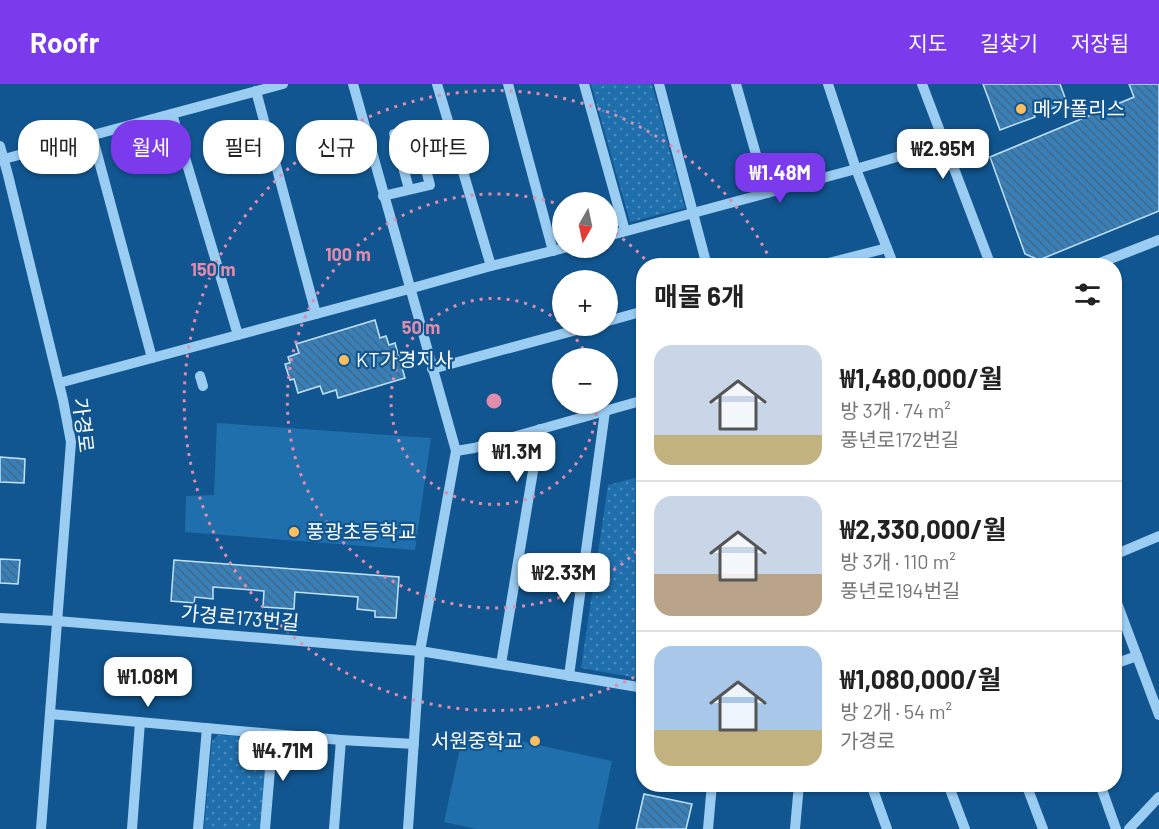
<!DOCTYPE html>
<html lang="ko">
<head>
<meta charset="utf-8">
<style>
	:root { --surface:#fff; --page:#f6f6f6; --text:#222; --muted:#767676; --line:#e0e0e0; --accent:#7c3aed }
	body { margin:0; font-family:Barlow,"Noto Sans KR",sans-serif; background:var(--page); color:var(--text); height:100vh; display:flex; flex-direction:column; font-size:22px; white-space:nowrap }
	* { box-sizing:border-box; margin:0 }
	p { font-size:20px; color:var(--muted) }
	.icon { flex:none; width:33px; height:33px; fill:none; stroke:currentColor; stroke-width:2; stroke-linecap:round; stroke-linejoin:round }
	.map { position:relative; flex:1; overflow:hidden }
	.details { position:absolute; left:636px; top:174px; width:486px; height:534px; display:flex; flex-direction:column; background:var(--surface); border-radius:24px; box-shadow:0 2px 4px #0004 }
	.details>* { flex:none }
	.guide { position:absolute; left:18px; top:36px; width:528px; height:54px; display:flex; gap:12px }
	.needle { width:39px; rotate:189deg }
	.fabs { position:absolute; left:552px; top:108px; display:grid; gap:12px }
	.fabs a { display:grid; place-items:center; width:66px; height:66px; border-radius:50%; background:var(--surface); box-shadow:0 2px 4px #0004; font-size:30px }
	.price { position:absolute; translate:-50% -51px; padding:0 14px; border-radius:12px; background:#fff; color:#222; font-size:20px; line-height:39px; filter:drop-shadow(0 2px 3px #0008) }
	.price::after { content:''; position:absolute; left:50%; top:36px; width:18px; height:14px; margin-left:-9px; background:inherit; clip-path:polygon(0 0,100% 0,50% 100%) }
	.price.on { background:var(--accent); color:#fff }
	ul { padding:0; list-style:none }
	li { display:flex; align-items:center; gap:18px; height:150px; padding:0 18px }
	li+li { border-top:2px solid var(--line) }
	li span { display:grid; place-items:center; flex:none; width:168px; height:120px; border-radius:18px; color:#555 }
	li>.icon { margin-inline-start:auto }
	span .icon { width:72px; height:72px; fill:#fffc; stroke-width:1 }
	li b { font-size:26px }
	h2 { display:flex; justify-content:space-between; align-items:center; height:72px; padding:0 18px; font-size:26px }
	.pill { padding:0 21px; border-radius:24px; background:var(--surface); box-shadow:0 2px 4px #0004; font-size:21px; line-height:54px }
	.pill.on { background:var(--accent); color:#fff }
	header { display:flex; align-items:center; gap:36px; box-sizing:border-box; height:84px; padding:0 30px; background:var(--accent); color:#fff }
	header strong { font-size:28px }
	nav { display:flex; gap:33px; margin-inline-start:auto; font-size:21px }
	.map>svg:first-child { display:block }
	.grass { fill:url(#grass-dots) }
	.pitch { fill:#1f6fad }
	.building { fill:url(#building-back-hatch); stroke:#c2e3fd; stroke-width:1.5 }
	.lines { fill:none; stroke-linecap:round; stroke-linejoin:round }
	.minor { stroke:#9bccf2; stroke-width:10 }
	.ring { fill:none; stroke:#e08cad; stroke-width:3; stroke-dasharray:3 6 }
	.poi-dot { fill:#ffbe5c; stroke:#115690; stroke-width:2 }
	.labels { text-anchor:middle; stroke-width:4.5; stroke-linejoin:round; paint-order:stroke }
	.poi-label { font-size:20px; fill:#fff; stroke:#115690; text-anchor:start }
	.street-label { font-size:20px; fill:#fff; stroke:#115690 }
	.centre { fill:#e08cad; stroke:#115690; stroke-width:3 }
	.ring-label { font-size:18px; text-anchor:middle; font-weight:bold; fill:#e08cad; stroke:#115690; stroke-width:4.5; stroke-linejoin:round; paint-order:stroke }
</style>
</head>
<body>
<header>
<strong>Roofr</strong>
<nav><a>지도</a><a>길찾기</a><a>저장됨</a></nav>
</header>
<div class="map">
<svg width="1159" height="745" viewBox="0 0 1159 745">
	<defs>
		<pattern id="grass-dots" width="8" height="8" patternUnits="userSpaceOnUse" patternTransform="scale(1.5)"><rect width="8" height="8" fill="#1f6fad"/><path d="M2 2h.1M6 6h.1" fill="none" stroke="#4c8cbd" stroke-width="1.8" stroke-linecap="round"/></pattern>
		<pattern id="building-back-hatch" width="6" height="6" patternUnits="userSpaceOnUse" patternTransform="scale(1.5)"><rect width="6" height="6" fill="#3980b9"/><path d="M-1 5l2 2M0 0l6 6M5-1l2 2" fill="none" stroke="#426988"/></pattern>
	</defs>
	<rect width="100%" height="100%" fill="#115690"/>
	<g class="grass">
		<polygon points="591,0 652,0 685,124 630,138"/>
		<polygon points="643,392 644,392 643,595 581,584 608,401"/>
		<polygon points="218,651 263,654 268,660 261,745 204,745 212,657"/>
	</g>
	<g class="pitch">
		<polygon points="217,339 431,354 415,466 185,448 186,412 214,411"/>
		<polygon points="464,645 612,677 598,745 476,745 444,738"/>
	</g>
	<g class="building">
		<polygon points="983,0 1060,0 1067,19 1034,31 1035,33 1000,46"/>
		<polygon points="1129,0 1159,0 1159,127 1039,176 1025,170 990,73 1134,13"/>
		<polygon points="375,236 380,254 386,252 389,261 395,259 405,294 338,314 336,306 323,310 320,302 298,309 294,295 290,296 285,280 290,279 288,273 299,269 296,260"/>
		<polygon points="0,373 25,375 24,399 0,398"/>
		<polygon points="0,475 20,476 18,500 0,499"/>
		<polygon points="174,476 399,493 396,534 375,533 375,527 357,525 358,513 295,508 294,525 263,523 264,507 213,503 213,515 195,513 194,519 171,517"/>
		<polygon points="644,710 692,720 686,745 636,745"/>
	</g>
	<g class="lines">
		<g class="minor">
			<polyline points="353,0 456,367 420,567 408,745"/>
			<polyline points="437,0 491,182"/>
			<polyline points="508,0 553,167"/>
			<polyline points="584,0 625,147"/>
			<polyline points="659,0 707,182"/>
			<polyline points="736,0 767,109"/>
			<polyline points="828,0 856,85 894,182"/>
			<polyline points="922,0 991,182"/>
			<polyline points="256,7 316,230"/>
			<polyline points="172,30 238,251"/>
			<polyline points="92,51 152,274"/>
			<polyline points="0,62 8,91 63,316 71,358 41,745"/>
			<polyline points="4,75 283,0"/>
			<polyline points="383,112 430,101 415,44 394,50 409,105"/>
			<polyline points="608,152 856,85 944,59"/>
			<polyline points="817,182 887,164"/>
			<polyline points="1092,182 1159,156"/>
			<polyline points="608,237 644,227"/>
			<polyline points="432,285 591,242"/>
			<polyline points="200,292 203,302"/>
			<polyline points="59,299 409,205 491,182 564,164"/>
			<polyline points="456,367 474,364 644,316"/>
			<polyline points="1114,471 1159,452"/>
			<polyline points="1114,511 1159,631"/>
			<polyline points="0,534 57,537 420,567 644,604"/>
			<polyline points="501,580 540,345"/>
			<polyline points="1114,580 1137,572"/>
			<polyline points="569,592 605,327"/>
			<polyline points="50,630 341,656 414,660"/>
			<polyline points="871,700 887,745"/>
			<polyline points="948,700 965,745"/>
			<polyline points="1026,700 1043,745"/>
			<polyline points="1100,700 1116,745"/>
			<polyline points="132,745 140,638"/>
			<polyline points="198,745 207,644"/>
			<polyline points="265,745 273,650"/>
			<polyline points="334,745 341,656"/>
			<polyline points="708,745 712,700"/>
			<polyline points="795,745 799,700"/>
			<polyline points="1129,745 1159,713"/>
		</g>
	</g>
	<g class="ring">
		<path d="M597 320A103 103 0 1 1 562 240M564 242A103 103 0 0 1 588 274"/>
		<path d="M643 461A207 207 0 1 1 561 121M608 144A207 207 0 0 1 650 181"/>
		<path d="M642 589A310 310 0 1 1 773 181"/>
	</g>
	<g class="poi-dot">
		<circle cx="1021" cy="25" r="6"/>
		<circle cx="344" cy="276" r="6"/>
		<circle cx="294" cy="448" r="6"/>
		<circle cx="535" cy="657" r="6"/>
	</g>
	<g class="labels">
		<g class="poi-label">
			<text x="1033" y="32">메가폴리스</text>
			<text x="356" y="283">KT가경지사</text>
			<text x="306" y="455">풍광초등학교</text>
			<text x="523" y="664" text-anchor="end">서원중학교</text>
		</g>
		<g class="street-label">
			<text transform="translate(83 341) rotate(83)" y="7">가경로</text>
			<text transform="translate(240 534) rotate(5)" y="7">가경로173번길</text>
		</g>
	</g>
	<circle cx="494" cy="317" r="9" class="centre"/>
	<g class="ring-label">
		<text x="348" y="177">100 m</text>
		<text x="213" y="192">150 m</text>
		<text x="421" y="250">50 m</text>
	</g>
</svg>
<div class="fabs">
<a><svg class="needle" viewBox="-14 -14 28 28"><path d="M0-13l5 13h-10z" fill="#e53935"/><path d="M0 13l5-13h-10z" fill="#767676"/></svg></a>
<a>+</a>
<a>−</a>
</div>
<b class="price" style="left:943px;top:96px">₩2.95M</b>
<b class="price on" style="left:780px;top:120px">₩1.48M</b>
<b class="price" style="left:517px;top:399px">₩1.3M</b>
<b class="price" style="left:564px;top:520px">₩2.33M</b>
<b class="price" style="left:148px;top:624px">₩1.08M</b>
<b class="price" style="left:283px;top:698px">₩4.71M</b>
<div class="guide">
<a class="pill">매매</a>
<a class="pill on">월세</a>
<a class="pill">필터</a>
<a class="pill">신규</a>
<a class="pill">아파트</a>
</div>
<section class="details">
<h2>매물 6개<svg class="icon" aria-label="filters" viewBox="0 0 24 24"><path d="M4 7h16M4 17h16"/><circle cx="9" cy="7" r="2"/><circle cx="15" cy="17" r="2"/></svg></h2>
<ul>
<li><span style="background:linear-gradient(#c9d6e8 75%,#c2b280 0)"><svg class="icon" aria-label="home" viewBox="0 0 24 24"><path d="M3 11l9-7 9 7M6 9v11h12V9"/></svg></span><div><b>₩1,480,000/월</b><p>방 3개 · 74 m²</p><p>풍년로172번길</p></div></li>
<li><span style="background:linear-gradient(#c9d6e8 65%,#b9a48a 0)"><svg class="icon" aria-label="home" viewBox="0 0 24 24"><path d="M3 11l9-7 9 7M6 9v11h12V9"/></svg></span><div><b>₩2,330,000/월</b><p>방 3개 · 110 m²</p><p>풍년로194번길</p></div></li>
<li><span style="background:linear-gradient(#a9c7e8 70%,#c2b280 0)"><svg class="icon" aria-label="home" viewBox="0 0 24 24"><path d="M3 11l9-7 9 7M6 9v11h12V9"/></svg></span><div><b>₩1,080,000/월</b><p>방 2개 · 54 m²</p><p>가경로</p></div></li>
</ul>
</section>
</div>
</body>
</html>
